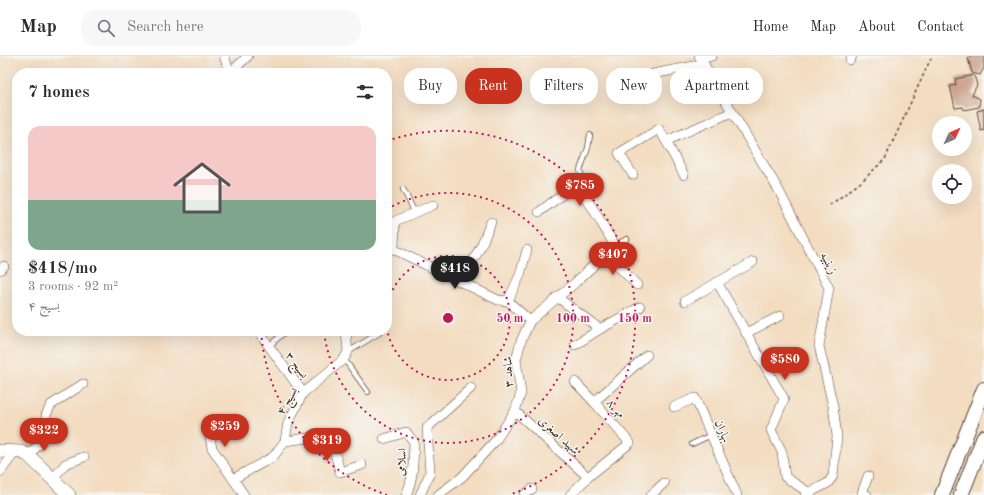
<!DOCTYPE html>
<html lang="en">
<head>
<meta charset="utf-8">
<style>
	:root { --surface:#fff; --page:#f7f7f7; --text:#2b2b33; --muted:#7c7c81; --line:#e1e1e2; --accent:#c8321e }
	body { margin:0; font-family:"Old Standard TT",Amiri,serif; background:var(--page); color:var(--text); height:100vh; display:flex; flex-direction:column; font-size:15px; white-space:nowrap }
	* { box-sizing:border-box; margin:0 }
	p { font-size:13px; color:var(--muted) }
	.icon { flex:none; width:22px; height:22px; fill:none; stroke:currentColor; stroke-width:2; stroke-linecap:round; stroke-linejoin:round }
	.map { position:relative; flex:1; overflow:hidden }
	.drawer { position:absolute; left:12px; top:12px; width:380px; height:268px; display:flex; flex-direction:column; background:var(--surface); border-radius:16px; box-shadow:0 4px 16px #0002 }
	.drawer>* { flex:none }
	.banner { position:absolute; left:404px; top:12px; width:380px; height:36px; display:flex; gap:8px }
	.needle { width:26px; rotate:46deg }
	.buttons { position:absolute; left:932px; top:60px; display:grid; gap:8px }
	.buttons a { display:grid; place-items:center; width:40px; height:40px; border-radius:50%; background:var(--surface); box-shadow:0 4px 16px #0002; font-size:20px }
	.price { position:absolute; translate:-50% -34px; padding:0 9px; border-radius:14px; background:var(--accent); color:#fff; font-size:13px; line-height:26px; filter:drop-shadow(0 1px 2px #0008) }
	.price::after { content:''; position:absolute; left:50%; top:24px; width:12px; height:9px; margin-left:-6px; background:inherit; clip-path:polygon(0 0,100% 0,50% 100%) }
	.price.selected { background:#222; color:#fff }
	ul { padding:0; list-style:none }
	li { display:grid; align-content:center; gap:8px; height:212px; padding:0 16px }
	li span { display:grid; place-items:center; height:124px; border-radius:12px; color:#555 }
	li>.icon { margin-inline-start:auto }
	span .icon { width:72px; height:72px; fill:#fffc; stroke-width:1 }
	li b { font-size:17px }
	h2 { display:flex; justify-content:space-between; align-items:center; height:48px; padding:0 16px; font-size:17px }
	.tag { padding:0 14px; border-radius:16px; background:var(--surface); box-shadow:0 4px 16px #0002; font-size:14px; line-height:36px }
	.tag.selected { background:var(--accent); color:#fff }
	header { display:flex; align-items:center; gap:24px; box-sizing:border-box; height:56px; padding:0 20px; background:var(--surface); border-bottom:1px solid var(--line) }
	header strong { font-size:19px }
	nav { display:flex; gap:22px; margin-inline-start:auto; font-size:14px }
	.search { width:280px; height:36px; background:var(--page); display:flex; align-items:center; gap:10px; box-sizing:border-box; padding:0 14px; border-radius:16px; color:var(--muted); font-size:15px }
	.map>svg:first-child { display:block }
	.building { fill:#c69b85 }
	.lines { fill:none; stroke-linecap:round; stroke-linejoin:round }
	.lane-casing { stroke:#574536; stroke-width:6 }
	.street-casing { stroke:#574536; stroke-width:10 }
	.secondary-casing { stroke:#574536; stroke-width:14 }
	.primary-casing { stroke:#574536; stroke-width:16 }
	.path { stroke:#574536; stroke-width:1.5; stroke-dasharray:3 3; stroke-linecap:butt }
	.lane { stroke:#fff; stroke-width:4.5 }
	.street { stroke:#fff; stroke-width:9 }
	.secondary { stroke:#fff; stroke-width:13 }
	.primary { stroke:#fff; stroke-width:14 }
	.ring { fill:none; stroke:#c2185b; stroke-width:2; stroke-dasharray:2 4 }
	.labels { text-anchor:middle; stroke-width:3; stroke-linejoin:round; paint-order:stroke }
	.street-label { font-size:12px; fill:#3b2a1e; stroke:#f6f6f2 }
	.centre { fill:#c2185b; stroke:#f6f6f2; stroke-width:2 }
	.ring-label { font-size:12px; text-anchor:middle; font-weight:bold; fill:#c2185b; stroke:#f6f6f2; stroke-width:3; stroke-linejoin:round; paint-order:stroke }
</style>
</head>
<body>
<header>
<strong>Map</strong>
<div class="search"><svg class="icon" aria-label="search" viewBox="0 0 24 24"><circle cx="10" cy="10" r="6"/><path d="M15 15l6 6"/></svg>Search here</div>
<nav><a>Home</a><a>Map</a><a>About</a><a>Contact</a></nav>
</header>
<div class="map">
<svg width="984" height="439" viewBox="0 0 984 439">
	<rect width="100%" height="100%" fill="#f6f6f2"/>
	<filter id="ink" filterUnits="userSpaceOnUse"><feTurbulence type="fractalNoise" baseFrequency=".025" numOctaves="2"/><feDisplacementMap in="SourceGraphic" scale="8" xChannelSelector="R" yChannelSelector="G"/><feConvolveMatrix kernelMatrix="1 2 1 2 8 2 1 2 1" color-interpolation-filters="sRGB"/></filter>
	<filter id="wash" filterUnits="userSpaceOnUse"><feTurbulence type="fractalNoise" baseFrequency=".012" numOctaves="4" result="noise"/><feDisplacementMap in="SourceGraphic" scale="16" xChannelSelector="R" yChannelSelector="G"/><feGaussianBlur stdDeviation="0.9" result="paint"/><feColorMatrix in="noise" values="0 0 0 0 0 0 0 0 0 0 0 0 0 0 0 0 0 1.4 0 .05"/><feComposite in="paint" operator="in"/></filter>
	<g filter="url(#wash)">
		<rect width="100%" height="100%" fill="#f3dcbf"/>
		<g id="blocks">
			<g class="building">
				<polygon points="971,0 984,0 984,12 980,19 972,17 968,2"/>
				<polygon points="974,19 977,29 972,39 980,43 979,51 964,54 963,51 955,52 950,30 956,29 955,23"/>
				<polygon points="984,53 984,74 981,75 977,55"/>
			</g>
		</g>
	</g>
	<g filter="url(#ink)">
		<use href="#blocks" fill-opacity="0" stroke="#574536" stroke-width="1"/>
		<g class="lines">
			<defs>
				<g id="lane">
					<polyline points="403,133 415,157"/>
					<polyline points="578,133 583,124 580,114 588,92 590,79"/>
					<polyline points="615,189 627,183"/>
					<polyline points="269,290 286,275"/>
					<polyline points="348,296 379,277"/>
					<polyline points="344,303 368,336"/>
					<polyline points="692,388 711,379"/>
				</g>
				<g id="street">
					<polyline points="224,0 230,17"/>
					<polyline points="699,0 778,133 829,232 819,290 833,350 837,380 833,420 828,427 805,439"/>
					<polyline points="701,3 712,0"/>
					<polyline points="850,4 852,0"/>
					<polyline points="230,17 248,0"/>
					<polyline points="653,18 704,8"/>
					<polyline points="666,85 684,119"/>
					<polyline points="633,119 619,97 659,73 666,85 732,56"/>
					<polyline points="387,190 498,244 508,245 530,265"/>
					<polyline points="394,192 395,165 433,149"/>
					<polyline points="605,197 637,229"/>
					<polyline points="0,214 4,210"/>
					<polyline points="462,225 481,190 491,166"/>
					<polyline points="717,226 784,343 771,374 782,396 785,421 808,436"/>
					<polyline points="557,241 600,273 640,251"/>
					<polyline points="508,245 520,219 527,194"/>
					<polyline points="685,245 753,206"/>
					<polyline points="258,275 303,337"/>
					<polyline points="746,277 780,260"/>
					<polyline points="575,289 600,273"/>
					<polyline points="575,326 594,346"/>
					<polyline points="674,351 695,342 737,439"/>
					<polyline points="515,355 588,421"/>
					<polyline points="207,366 212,392 233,423"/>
					<path d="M384 383 406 376 414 386C413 404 414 422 406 439"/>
					<polyline points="285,385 330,379 340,416 362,409"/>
					<polyline points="28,399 40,388 46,376 46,359 51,349 83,328"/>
					<polyline points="0,416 16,395"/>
					<polyline points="53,423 65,408 84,401"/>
					<polyline points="244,439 233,423 273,401 285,385 288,367 303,337 344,303 348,296 346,275"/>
					<polyline points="420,439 430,417 427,372 471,332"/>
					<path d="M438 439 462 421 496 384 515 355 521 337 516 304 521 285 530 265 576 226 615 189C602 171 594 149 578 133H570L539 156"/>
					<polyline points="524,439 532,433"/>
					<polyline points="570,439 588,421 630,387 594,346 647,299"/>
					<polyline points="651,439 664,427"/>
					<polyline points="867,439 862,437 868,420"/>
				</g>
				<polyline id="secondary" points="0,395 21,396 28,399 69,439"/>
				<g id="primary">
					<polyline points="942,439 984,333"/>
					<polyline points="961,439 984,381"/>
				</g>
			</defs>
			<use href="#lane" class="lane-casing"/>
			<use href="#street" class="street-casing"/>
			<use href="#secondary" class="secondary-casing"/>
			<use href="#primary" class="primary-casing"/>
			<polyline class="path" points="830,149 861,126 885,103 932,0"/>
			<use href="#lane" class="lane"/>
			<use href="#street" class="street"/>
			<use href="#secondary" class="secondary"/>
			<use href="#primary" class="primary"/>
		</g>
	</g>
	<g class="ring">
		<path d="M387 251A62 62 0 1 1 387 273"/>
		<path d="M387 153A125 125 0 1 1 324 275"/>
		<path d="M387 439A187 187 0 0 1 261 275M387 85A187 187 0 1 1 509 439"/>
	</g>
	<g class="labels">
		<g class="street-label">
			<text transform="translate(829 207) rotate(63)" y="4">زینبیه</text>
			<text transform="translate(297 309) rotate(54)" y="4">بسیج ۳</text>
			<text transform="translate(508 316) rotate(-93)" y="4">شاهد ۳</text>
			<text transform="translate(287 345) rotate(-60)" y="4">بسیج ۴</text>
			<text transform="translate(616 352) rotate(48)" y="4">مهر ۸</text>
			<text transform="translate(723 375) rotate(67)" y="4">بهاران</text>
			<text transform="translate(559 379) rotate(42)" y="4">شهید اصغری</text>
			<text transform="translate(401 406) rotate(-85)" y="4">اسلامی</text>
		</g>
	</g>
	<circle cx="448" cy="262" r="6" class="centre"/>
	<g class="ring-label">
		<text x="510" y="266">50 m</text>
		<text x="573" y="266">100 m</text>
		<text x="635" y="266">150 m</text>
	</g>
</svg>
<div class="buttons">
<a><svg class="needle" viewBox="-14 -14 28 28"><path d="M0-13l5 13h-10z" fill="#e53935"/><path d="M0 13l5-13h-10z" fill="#7c7c81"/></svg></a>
<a><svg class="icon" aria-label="locate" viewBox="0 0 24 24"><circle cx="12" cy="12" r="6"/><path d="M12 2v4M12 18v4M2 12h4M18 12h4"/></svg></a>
</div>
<b class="price" style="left:580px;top:151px">$785</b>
<b class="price" style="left:613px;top:220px">$407</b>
<b class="price selected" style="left:455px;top:234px">$418</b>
<b class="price" style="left:785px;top:325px">$580</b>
<b class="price" style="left:225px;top:392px">$259</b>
<b class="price" style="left:44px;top:396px">$322</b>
<b class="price" style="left:327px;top:406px">$319</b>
<div class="banner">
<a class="tag">Buy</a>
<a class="tag selected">Rent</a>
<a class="tag">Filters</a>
<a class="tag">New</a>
<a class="tag">Apartment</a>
</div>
<section class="drawer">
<h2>7 homes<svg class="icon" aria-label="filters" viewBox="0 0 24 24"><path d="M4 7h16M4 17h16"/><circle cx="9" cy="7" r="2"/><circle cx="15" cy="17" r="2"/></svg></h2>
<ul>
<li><span style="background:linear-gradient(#f6c9c9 60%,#7fa58c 0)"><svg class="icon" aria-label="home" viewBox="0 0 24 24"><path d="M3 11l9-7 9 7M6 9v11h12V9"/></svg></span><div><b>$418/mo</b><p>3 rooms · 92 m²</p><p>بسیج ۴</p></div></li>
</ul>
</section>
</div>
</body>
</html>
